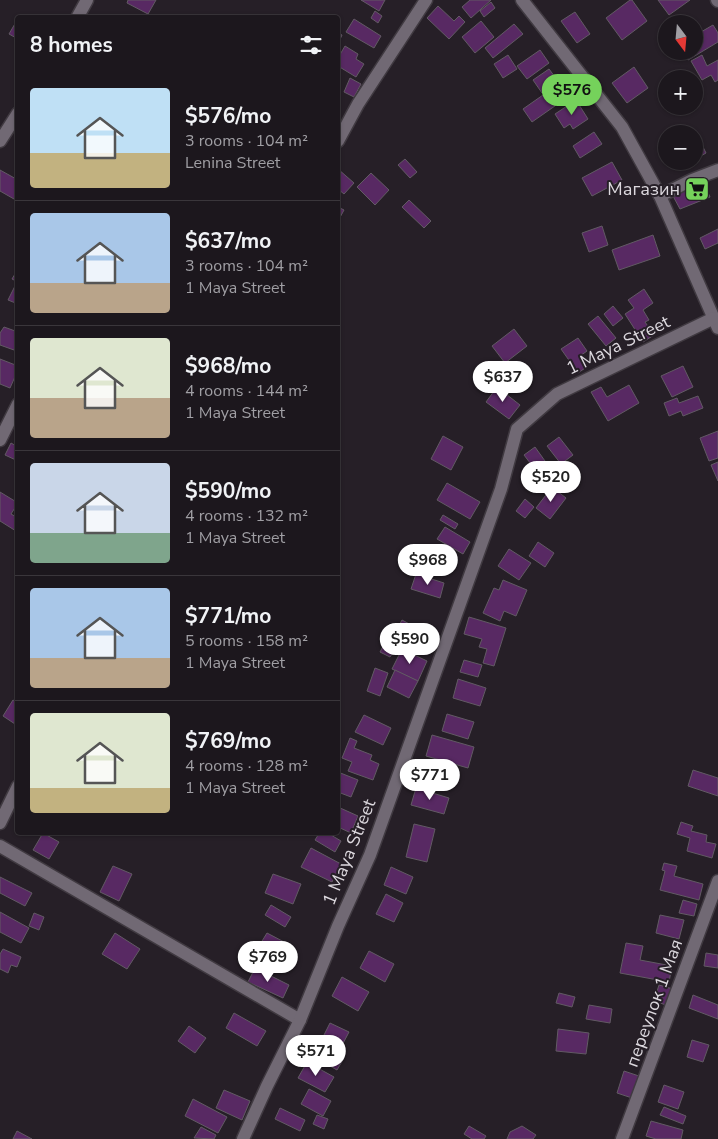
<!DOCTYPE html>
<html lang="en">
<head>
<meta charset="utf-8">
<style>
	:root { --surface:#1c171d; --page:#29242a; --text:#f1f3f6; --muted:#a09fa4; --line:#3a363b; --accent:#75d25b }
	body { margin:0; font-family:"Nunito Sans",sans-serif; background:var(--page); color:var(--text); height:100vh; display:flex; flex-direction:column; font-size:19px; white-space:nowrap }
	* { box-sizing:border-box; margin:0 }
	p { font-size:16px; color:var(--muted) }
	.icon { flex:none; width:28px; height:28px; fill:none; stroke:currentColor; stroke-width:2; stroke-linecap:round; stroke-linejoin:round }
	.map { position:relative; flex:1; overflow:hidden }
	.panel { position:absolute; left:15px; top:15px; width:325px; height:820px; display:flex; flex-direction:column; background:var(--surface); border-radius:5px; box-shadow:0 1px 4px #0004,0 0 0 1px var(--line) }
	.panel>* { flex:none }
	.needle { width:32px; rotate:164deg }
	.buttons { position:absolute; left:658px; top:15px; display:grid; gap:10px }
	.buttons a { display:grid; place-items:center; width:45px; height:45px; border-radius:50%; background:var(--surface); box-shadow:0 1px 4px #0004,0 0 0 1px var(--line); font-size:25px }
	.price { position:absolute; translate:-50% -42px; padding:0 11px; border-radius:18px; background:#fff; color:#222; font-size:16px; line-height:32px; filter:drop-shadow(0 1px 2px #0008) }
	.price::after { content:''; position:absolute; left:50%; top:30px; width:15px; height:11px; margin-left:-8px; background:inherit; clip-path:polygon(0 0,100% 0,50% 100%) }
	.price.on { background:var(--accent); color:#111 }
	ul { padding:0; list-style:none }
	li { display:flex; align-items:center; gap:15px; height:125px; padding:0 15px }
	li+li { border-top:1px solid var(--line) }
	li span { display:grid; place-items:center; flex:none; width:140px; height:100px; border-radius:5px; color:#555 }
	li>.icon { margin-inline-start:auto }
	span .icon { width:60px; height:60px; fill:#fffc; stroke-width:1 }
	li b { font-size:21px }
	h2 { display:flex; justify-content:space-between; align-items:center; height:60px; padding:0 15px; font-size:21px }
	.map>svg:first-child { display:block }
	.building { fill:#582963; stroke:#625a64 }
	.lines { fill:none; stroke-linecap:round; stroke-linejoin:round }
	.minor-casing { stroke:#403a41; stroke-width:15 }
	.minor { stroke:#716974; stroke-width:12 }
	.labels { text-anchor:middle; stroke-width:4; stroke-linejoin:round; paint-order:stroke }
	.poi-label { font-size:18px; fill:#dcd8de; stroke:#261f27; text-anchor:end }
	.street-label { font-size:18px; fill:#dcd8de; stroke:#261f27 }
</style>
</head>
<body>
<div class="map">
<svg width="718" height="1139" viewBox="0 0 718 1139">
	<rect width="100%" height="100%" fill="#261f27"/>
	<g class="building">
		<polygon points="128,0 156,0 148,14 127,3"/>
		<polygon points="361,0 385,0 379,11"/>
		<polygon points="470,0 491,0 471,18 462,7"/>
		<polygon points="630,0 632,0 647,21 622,40 606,18"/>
		<polygon points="658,0 690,0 669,15"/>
		<polygon points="491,2 495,8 484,17 480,11"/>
		<polygon points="438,6 454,21 459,16 465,22 449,39 427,18"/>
		<polygon points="375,11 382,16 378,23 371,18"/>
		<polygon points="575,12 590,34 577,43 561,21"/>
		<polygon points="354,19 381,36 374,48 346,32"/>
		<polygon points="481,21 494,37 475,53 462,37"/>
		<polygon points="16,22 18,23 18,39 9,34"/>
		<polygon points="514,24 523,34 493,58 485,48"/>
		<polygon points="713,25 718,33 718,42 688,60 684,53 694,51 694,47 697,45 694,36"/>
		<polygon points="338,33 342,35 338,44"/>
		<polygon points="345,46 358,54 356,59 364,64 356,77 338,66 338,58"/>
		<polygon points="540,50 549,63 527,79 517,66"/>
		<polygon points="508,55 517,69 503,78 494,64"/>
		<polygon points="702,55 707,66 718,60 718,80 715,82 711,75 702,80 691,61"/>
		<polygon points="634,67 648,88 627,103 612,83"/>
		<polygon points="549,69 555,77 550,80 554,86 542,93 533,80"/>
		<polygon points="350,78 361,84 354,97 344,92"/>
		<polygon points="563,81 572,94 532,122 523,109"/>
		<polygon points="576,100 588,119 573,129 570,124 564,128 555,114"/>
		<polygon points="686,128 689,134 674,134"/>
		<polygon points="695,131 706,153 694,160 694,134 690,134"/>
		<polygon points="594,132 602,144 580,158 573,146"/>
		<polygon points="405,159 417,172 410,178 398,165"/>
		<polygon points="669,161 683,161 671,167"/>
		<polygon points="612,162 622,180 592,196 582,178"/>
		<polygon points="338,169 354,183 344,194 338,189"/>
		<polygon points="0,170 18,180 18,193 14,199 0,191"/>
		<polygon points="371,173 389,190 375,205 357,187"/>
		<polygon points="703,181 710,197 680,209 673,196"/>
		<polygon points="409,200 431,221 424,228 402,207"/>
		<polygon points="338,207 344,210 338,221"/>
		<polygon points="602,226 608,245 589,252 582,233"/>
		<polygon points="718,229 718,243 705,249 700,238"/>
		<polygon points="653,235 660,256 619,270 612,250"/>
		<polygon points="18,269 18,282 12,279"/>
		<polygon points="15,286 18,287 18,304 8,300"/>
		<polygon points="644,289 653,303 643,310 649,320 645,322 654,335 643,342 625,314 634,308 628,300"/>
		<polygon points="613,306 623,318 613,326 604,314"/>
		<polygon points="598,316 616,338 606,346 588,324"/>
		<polygon points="4,327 18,332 18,341 14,350 0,345 0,333"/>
		<polygon points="514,329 527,346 505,363 492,346"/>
		<polygon points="578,338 587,351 580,356 588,366 578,373 561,349"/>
		<polygon points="0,359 18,366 18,370 10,388 0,384"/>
		<polygon points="683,366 693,387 672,397 661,376"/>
		<polygon points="629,385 639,403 608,421 591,392 601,387 607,397"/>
		<polygon points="497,387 520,405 509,419 486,402"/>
		<polygon points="698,396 703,408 683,416 681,411 669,416 664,403 677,398 679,403"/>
		<polygon points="718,431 718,458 709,461 700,438"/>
		<polygon points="443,436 463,447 451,470 431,459"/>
		<polygon points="559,437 573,455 561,464 547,446"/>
		<polygon points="11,443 18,447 18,461 5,455"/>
		<polygon points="535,447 550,468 540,476 524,455"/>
		<polygon points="718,462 718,481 711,465"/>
		<polygon points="447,483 480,502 470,519 437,500"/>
		<polygon points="552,487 566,498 550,519 536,508"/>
		<polygon points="0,492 18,503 11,514 18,518 16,531 0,521"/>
		<polygon points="525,499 534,507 525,518 516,511"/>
		<polygon points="443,515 458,524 455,529 440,520"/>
		<polygon points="445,527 470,542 463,554 437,539"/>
		<polygon points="538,542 554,553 545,567 529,556"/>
		<polygon points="509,549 531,563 519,580 498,566"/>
		<polygon points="416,574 444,583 440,598 411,589"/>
		<polygon points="503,580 527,590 516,616 504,611 500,621 483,613 494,588 499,590"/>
		<polygon points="469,617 506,628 494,666 483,663 487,649 479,647 482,639 464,634"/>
		<polygon points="402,620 424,632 416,645 395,633"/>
		<polygon points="386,641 397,646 390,657 380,652"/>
		<polygon points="402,649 427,661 418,681 392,669"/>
		<polygon points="464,660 482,665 478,677 460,672"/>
		<polygon points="375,668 388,673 380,696 367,691"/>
		<polygon points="395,670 418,681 409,698 387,687"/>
		<polygon points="458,679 486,688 480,706 453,698"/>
		<polygon points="13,700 18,703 18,726 3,716"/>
		<polygon points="447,714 474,722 468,739 442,731"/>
		<polygon points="364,715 391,728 383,745 355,732"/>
		<polygon points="432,735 474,747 468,768 426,756"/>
		<polygon points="350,738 357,741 354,748 372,755 370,760 379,764 373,780 348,771 352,762 342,758"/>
		<polygon points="693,770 718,778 718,796 688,786"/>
		<polygon points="338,772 358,780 351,797 338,792"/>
		<polygon points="416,788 449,798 444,814 411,805"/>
		<polygon points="338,807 358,816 351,833 338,827"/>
		<polygon points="681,822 693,826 691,831 707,835 706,842 716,844 712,858 687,851 690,838 677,834"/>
		<polygon points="414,824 435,829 427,862 406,857"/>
		<polygon points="320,832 326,832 341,841 335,852 315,840"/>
		<polygon points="43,833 59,842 49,859 33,850"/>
		<polygon points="311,848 341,864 332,882 301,867"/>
		<polygon points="664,863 677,866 674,876 703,884 699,900 660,890 665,871 662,870"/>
		<polygon points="113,866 132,874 119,901 100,892"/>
		<polygon points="391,867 413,877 406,894 384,885"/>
		<polygon points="273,874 301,884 293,904 265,893"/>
		<polygon points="0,877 32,893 25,906 0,893"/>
		<polygon points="386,894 403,903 394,922 376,914"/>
		<polygon points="683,900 697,904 694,916 679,913"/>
		<polygon points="271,905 291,917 285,927 265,915"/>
		<polygon points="0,912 29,928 21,943 0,932"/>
		<polygon points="34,913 44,917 39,930 29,926"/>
		<polygon points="660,915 684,920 679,939 656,933"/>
		<polygon points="115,933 140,949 127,969 102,954"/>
		<polygon points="267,933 288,944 280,958 259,946"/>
		<polygon points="626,943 643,946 640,960 672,966 669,982 620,973"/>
		<polygon points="3,949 21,957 17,967 11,965 8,973 0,969 0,954"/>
		<polygon points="369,951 394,964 385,982 360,968"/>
		<polygon points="706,953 718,955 718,968 704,966"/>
		<polygon points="255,968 289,985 283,998 248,982"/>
		<polygon points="342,977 369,992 358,1011 332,996"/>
		<polygon points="659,985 673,989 669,1006 654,1001"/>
		<polygon points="559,993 575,997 572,1007 556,1003"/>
		<polygon points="693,995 718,1005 718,1019 689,1008"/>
		<polygon points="589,1005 612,1009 610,1023 586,1019"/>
		<polygon points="234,1013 266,1031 257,1046 226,1028"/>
		<polygon points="330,1023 349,1032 339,1051 321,1041"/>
		<polygon points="189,1026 206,1038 195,1053 178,1041"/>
		<polygon points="558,1029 589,1033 586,1054 556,1051"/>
		<polygon points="692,1040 709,1045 703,1062 687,1057"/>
		<polygon points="327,1049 344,1058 337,1070 321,1061"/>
		<polygon points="307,1062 334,1077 325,1092 298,1078"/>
		<polygon points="624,1071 642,1077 635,1099 617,1093"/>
		<polygon points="664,1085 684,1092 678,1109 658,1102"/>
		<polygon points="309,1089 331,1101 323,1116 301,1104"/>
		<polygon points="224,1090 250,1101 242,1120 216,1108"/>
		<polygon points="193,1099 227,1117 218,1133 185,1116"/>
		<polygon points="664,1107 686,1116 683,1124 660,1115"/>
		<polygon points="280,1108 305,1120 300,1131 275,1119"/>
		<polygon points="317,1115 328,1119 324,1129 313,1124"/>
		<polygon points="651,1121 683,1130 681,1139 656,1139 646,1136"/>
		<polygon points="469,1126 486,1136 484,1139 472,1139 464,1134"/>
		<polygon points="522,1126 536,1135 533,1139 507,1139 510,1132"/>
		<polygon points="201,1127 216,1135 214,1139 194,1138"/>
		<polygon points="17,1131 32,1139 13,1139"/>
	</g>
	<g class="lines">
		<defs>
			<g id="minor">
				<polyline points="522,0 622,127 660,196 718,328"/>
				<polyline points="717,0 718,1"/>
				<polyline points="77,18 87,0"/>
				<polyline points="0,141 18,113"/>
				<polyline points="338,141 358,104 426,0"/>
				<polyline points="660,196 692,180 718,170"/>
				<polyline points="0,440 18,404"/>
				<polyline points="0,823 18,786"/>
				<polyline points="0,846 300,1020"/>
				<polyline points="243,1139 267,1086 300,1020 338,926 370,855 501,489 517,429 557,394 714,318"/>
				<polyline points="622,1139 718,881"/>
			</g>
		</defs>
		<use href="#minor" class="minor-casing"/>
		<use href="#minor" class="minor"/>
	</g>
	<defs>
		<symbol id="supermarket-square" viewBox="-11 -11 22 22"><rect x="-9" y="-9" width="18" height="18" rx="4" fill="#75d25b" stroke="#261f27"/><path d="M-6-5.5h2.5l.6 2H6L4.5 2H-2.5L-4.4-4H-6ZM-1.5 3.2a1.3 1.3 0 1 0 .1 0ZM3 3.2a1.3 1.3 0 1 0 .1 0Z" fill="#111"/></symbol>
	</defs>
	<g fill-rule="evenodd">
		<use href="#supermarket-square" x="683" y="175" width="28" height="28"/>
	</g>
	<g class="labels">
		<g class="poi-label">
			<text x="680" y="195">Магазин</text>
		</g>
		<g class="street-label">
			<text transform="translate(618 345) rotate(-26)" y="6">1 Maya Street</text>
			<text transform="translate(349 852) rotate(-68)" y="6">1 Maya Street</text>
			<text transform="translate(654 1003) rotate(-70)" y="6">переулок 1 Мая</text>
		</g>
	</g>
</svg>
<div class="buttons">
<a><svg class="needle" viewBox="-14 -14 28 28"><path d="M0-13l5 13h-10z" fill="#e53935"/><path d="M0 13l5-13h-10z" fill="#a09fa4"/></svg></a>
<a>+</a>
<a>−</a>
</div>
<b class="price on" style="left:572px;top:116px">$576</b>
<b class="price" style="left:503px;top:403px">$637</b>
<b class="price" style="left:551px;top:503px">$520</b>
<b class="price" style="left:428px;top:586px">$968</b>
<b class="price" style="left:410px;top:665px">$590</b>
<b class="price" style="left:430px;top:801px">$771</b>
<b class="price" style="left:268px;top:983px">$769</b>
<b class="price" style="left:316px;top:1077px">$571</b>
<section class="panel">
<h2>8 homes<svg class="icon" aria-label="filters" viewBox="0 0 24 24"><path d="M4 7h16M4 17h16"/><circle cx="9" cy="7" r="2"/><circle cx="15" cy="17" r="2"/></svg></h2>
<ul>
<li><span style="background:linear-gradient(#bfe0f5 65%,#c2b280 0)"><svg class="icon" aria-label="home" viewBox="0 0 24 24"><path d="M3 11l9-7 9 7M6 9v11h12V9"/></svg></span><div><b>$576/mo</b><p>3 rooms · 104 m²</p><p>Lenina Street</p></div></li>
<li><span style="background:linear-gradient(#a9c7e8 70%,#b9a48a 0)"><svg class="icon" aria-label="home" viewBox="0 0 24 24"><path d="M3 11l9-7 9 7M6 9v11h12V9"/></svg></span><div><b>$637/mo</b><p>3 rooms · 104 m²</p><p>1 Maya Street</p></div></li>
<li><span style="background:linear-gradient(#dfe7d0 60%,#b9a48a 0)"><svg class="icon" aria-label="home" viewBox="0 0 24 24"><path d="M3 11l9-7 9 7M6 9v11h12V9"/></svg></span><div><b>$968/mo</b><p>4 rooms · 144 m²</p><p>1 Maya Street</p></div></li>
<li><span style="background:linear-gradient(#c9d6e8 70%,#7fa58c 0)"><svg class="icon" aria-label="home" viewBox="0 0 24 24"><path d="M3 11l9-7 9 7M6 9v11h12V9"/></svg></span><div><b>$590/mo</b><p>4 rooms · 132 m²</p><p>1 Maya Street</p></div></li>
<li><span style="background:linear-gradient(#a9c7e8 70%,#b9a48a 0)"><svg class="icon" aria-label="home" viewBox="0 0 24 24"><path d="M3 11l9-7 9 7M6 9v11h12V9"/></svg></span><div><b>$771/mo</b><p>5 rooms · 158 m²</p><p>1 Maya Street</p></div></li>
<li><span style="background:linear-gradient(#dfe7d0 75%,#c2b280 0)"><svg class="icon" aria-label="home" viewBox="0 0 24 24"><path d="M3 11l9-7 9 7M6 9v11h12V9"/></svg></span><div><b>$769/mo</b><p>4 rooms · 128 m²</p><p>1 Maya Street</p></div></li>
</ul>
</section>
</div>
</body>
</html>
